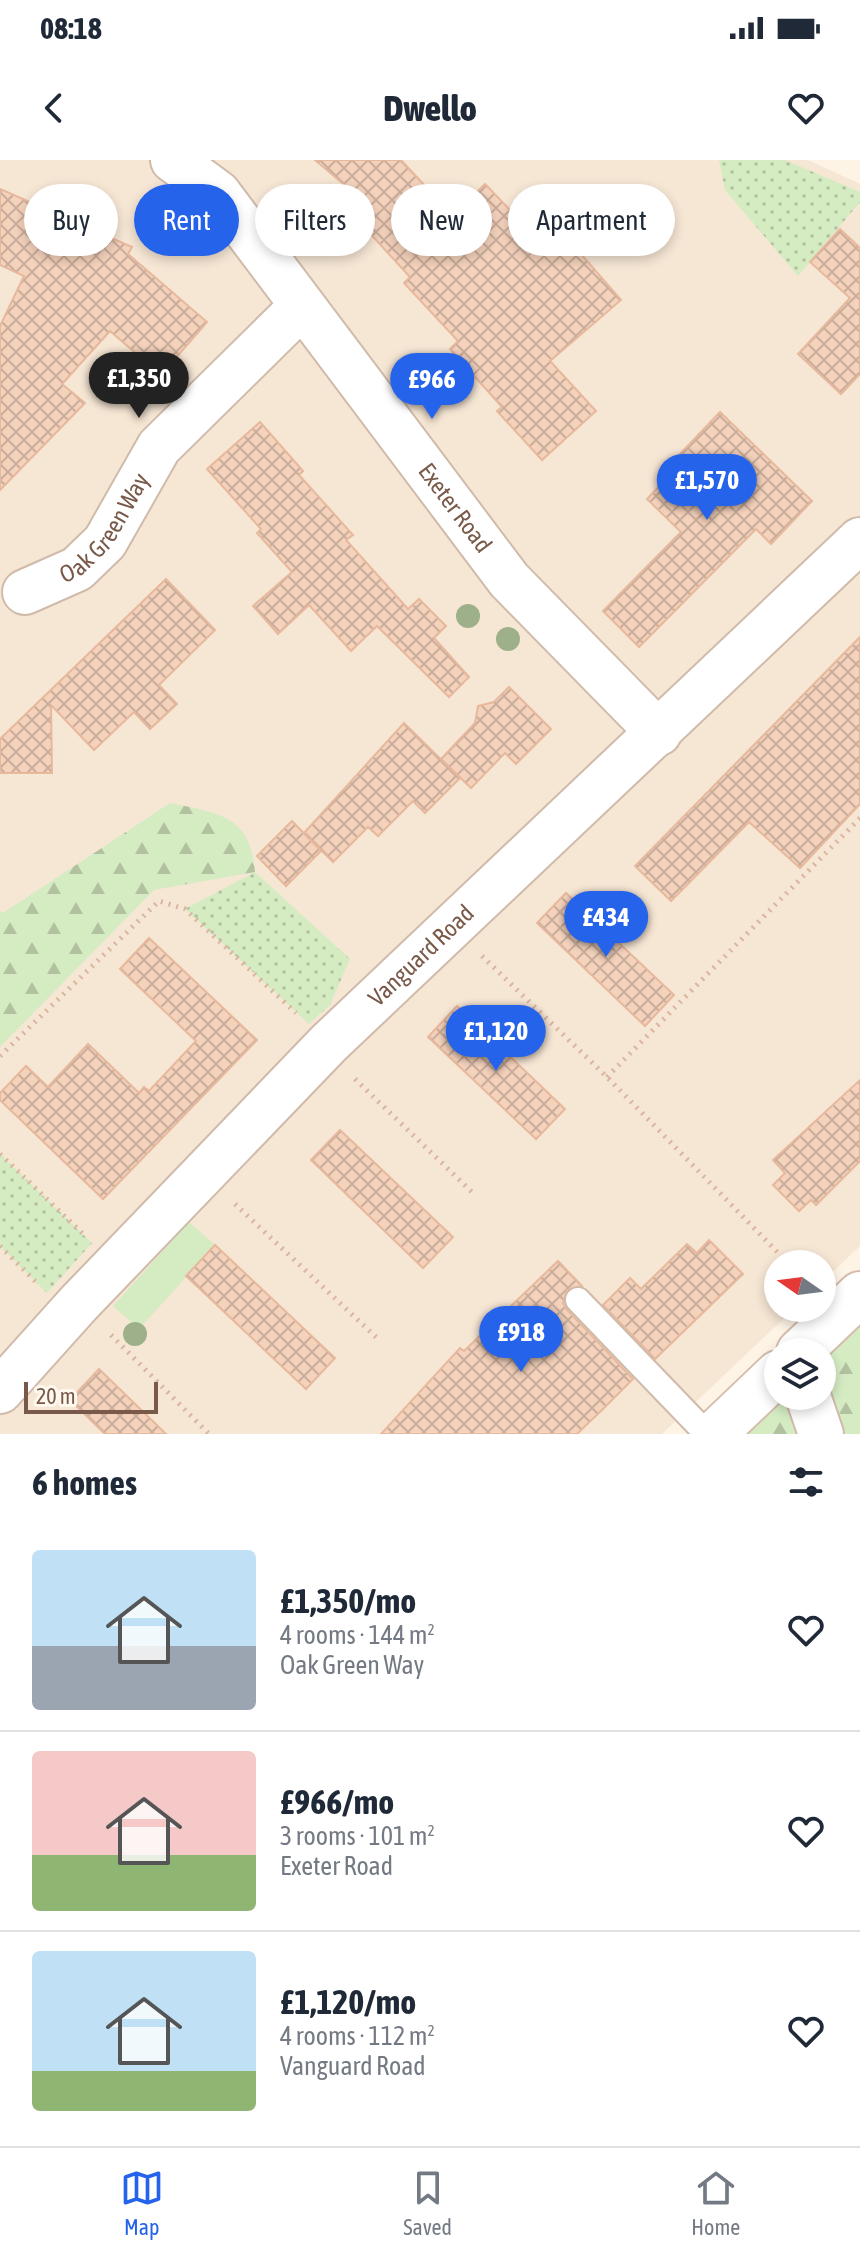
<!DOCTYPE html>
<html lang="en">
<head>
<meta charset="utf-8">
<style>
	:root { --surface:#fff; --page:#f6f6f7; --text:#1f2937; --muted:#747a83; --line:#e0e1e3; --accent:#2563eb }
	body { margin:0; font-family:"Asap Condensed",sans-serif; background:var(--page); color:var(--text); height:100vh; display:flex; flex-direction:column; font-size:30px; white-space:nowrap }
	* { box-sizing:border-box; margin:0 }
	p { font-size:26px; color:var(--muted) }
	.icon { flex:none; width:44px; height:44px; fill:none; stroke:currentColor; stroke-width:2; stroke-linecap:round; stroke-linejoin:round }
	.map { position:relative; height:1274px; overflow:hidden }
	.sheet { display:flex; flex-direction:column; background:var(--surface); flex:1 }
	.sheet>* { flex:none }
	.guide { position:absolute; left:24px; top:24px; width:812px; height:72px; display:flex; gap:16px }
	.needle { width:52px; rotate:284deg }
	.tools { position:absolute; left:764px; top:1090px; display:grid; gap:16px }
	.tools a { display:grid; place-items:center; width:72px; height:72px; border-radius:50%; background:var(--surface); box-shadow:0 4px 12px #0003; font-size:40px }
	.scale { position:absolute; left:24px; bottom:20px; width:134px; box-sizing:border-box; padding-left:8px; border:4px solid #795949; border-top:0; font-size:22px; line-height:28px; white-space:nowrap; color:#795949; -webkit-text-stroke:6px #fff8ee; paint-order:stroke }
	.price { position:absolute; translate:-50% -68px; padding:0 18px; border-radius:28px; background:var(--accent); color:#fff; font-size:26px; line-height:52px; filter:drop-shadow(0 2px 4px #0008) }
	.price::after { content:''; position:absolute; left:50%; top:48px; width:24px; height:18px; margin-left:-12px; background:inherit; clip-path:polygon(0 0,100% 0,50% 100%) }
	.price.current { background:#222; color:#fff }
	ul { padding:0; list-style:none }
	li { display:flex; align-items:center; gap:24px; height:200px; padding:0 32px }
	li+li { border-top:2px solid var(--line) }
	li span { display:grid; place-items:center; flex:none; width:224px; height:160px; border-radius:8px; color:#555 }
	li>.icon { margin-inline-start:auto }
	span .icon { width:96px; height:96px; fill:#fffc; stroke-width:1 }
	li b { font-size:34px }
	h2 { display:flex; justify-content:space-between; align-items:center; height:96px; padding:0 32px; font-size:34px }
	.chip { padding:0 28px; border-radius:36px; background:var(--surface); box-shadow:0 4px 12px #0003; font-size:28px; line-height:72px }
	.chip.current { background:var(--accent); color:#fff }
	.status { display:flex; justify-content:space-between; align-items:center; height:56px; padding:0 40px; background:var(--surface); direction:ltr }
	.status svg { height:22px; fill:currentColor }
	header { display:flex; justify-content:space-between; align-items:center; height:104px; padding:0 32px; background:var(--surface); font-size:36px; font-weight:800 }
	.dock { display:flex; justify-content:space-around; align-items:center; height:112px; border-top:2px solid var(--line); background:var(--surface); font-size:22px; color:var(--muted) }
	.dock a { display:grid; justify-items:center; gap:4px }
	.dock .current { color:var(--accent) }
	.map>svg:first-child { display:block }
	.residential { fill:#f6e6d4 }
	.grass { fill:#d5ecc3 }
	.forest { fill:url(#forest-firs) }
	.park { fill:url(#park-dots) }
	.building { fill:url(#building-cross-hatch); stroke:#e8b89c; stroke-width:2 }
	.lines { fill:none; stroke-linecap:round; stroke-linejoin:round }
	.lane-casing { stroke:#d0bbab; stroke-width:28 }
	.street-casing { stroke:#d0bbab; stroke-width:48 }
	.secondary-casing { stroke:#d6bdab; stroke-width:48 }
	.path { stroke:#dab59f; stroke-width:5; stroke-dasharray:2 6; stroke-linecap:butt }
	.lane { stroke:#fff; stroke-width:24 }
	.street { stroke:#fff; stroke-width:44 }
	.secondary { stroke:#fff; stroke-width:44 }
	.tree { fill:#9eb089 }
	.labels { text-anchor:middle; stroke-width:6; stroke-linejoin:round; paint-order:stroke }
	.street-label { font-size:24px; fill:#795949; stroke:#fff8ee }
</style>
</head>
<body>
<div class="status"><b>08:18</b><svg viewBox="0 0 49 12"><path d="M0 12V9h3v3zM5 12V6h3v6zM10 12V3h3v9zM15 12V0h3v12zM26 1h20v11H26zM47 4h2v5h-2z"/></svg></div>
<header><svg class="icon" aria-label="back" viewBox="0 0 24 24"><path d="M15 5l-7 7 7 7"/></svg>Dwello<svg class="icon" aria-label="heart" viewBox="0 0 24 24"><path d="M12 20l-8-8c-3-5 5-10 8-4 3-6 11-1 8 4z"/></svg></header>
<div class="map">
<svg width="860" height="1274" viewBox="0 0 860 1274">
	<defs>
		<pattern id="forest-firs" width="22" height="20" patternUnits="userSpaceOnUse" patternTransform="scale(2)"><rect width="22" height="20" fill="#d5ecc3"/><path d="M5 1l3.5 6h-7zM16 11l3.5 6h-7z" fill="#b2c2a0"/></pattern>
		<pattern id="park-dots" width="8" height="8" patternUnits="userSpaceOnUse" patternTransform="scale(2)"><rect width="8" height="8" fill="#d5ecc3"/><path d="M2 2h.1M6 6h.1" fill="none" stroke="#b2c2a0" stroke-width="1.8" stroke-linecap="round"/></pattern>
		<pattern id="building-cross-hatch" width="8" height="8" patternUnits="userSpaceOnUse" patternTransform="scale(2)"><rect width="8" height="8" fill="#f4d2bc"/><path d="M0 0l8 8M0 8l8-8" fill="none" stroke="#caad9b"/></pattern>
	</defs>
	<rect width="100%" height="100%" fill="#fdf4e6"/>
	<polygon class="residential" points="0,0 808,0 860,24 860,1086 822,1122 822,1104 778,1104 778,1148 795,1148 662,1274 0,1274"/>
	<polygon class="grass" points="189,1062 215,1085 139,1169 113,1146"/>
	<g class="forest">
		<path d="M170 643C218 653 251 655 255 712L154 730 0 887V751L3 753Z"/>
		<polygon points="860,1160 860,1274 838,1274 822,1227 822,1194"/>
		<polygon points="778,1236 787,1236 797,1274 743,1274"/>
	</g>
	<g class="park">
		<polygon points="719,0 785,0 860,32 860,42 798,116 725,30"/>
		<polygon points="255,712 350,799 330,845 309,864 185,749"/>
		<polygon points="0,994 92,1083 47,1133 0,1086"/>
	</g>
	<g class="building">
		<polygon points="315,0 401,0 453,56 485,24 537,78 554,63 621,140 550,201 596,251 542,300 497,251 502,247 450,189 458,181 404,123 410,117 354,56 367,44"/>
		<polygon points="0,29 132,87 128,94 207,162 161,215 110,171 62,224 85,243 0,330 0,166 24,116 0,105"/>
		<polygon points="840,69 860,88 860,214 841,234 798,194 850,138 810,102"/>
		<polygon points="720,252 812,341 771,384 756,369 639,487 603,451 681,372 647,339 685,299 680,294"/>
		<polygon points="260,262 303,311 299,315 353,375 346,380 408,449 419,439 446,466 434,478 469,517 449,537 377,466 351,491 309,445 278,474 253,446 292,412 257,373 261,369 207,309"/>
		<polygon points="166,419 215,470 159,525 177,544 150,569 134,552 94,590 51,545 52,613 0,613 0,579"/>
		<polygon points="860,477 860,644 800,708 749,662 671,741 635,706"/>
		<polygon points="509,527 551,569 516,604 505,593 471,628 441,599 475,563 478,546 494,542"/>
		<polygon points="404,563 460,618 425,653 413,641 378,676 368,667 333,702 304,673"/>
		<polygon points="292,661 321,691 286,726 257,696"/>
		<polygon points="566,733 674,835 645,866 537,763"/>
		<polygon points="149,778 257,880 103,1039 0,940 0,933 26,906 48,927 88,884 139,933 144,927 149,931 196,881 120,809"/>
		<polygon points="457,846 565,949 536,979 428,877"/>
		<polygon points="860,920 860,1001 816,1045 811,1040 799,1051 773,1025 785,1013 773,1000"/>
		<polygon points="340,970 453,1077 423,1108 311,1000"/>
		<polygon points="709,1080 743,1114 655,1199 603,1145 630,1118 641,1129 687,1084 697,1093"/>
		<polygon points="215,1085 335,1198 306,1229 186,1116"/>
		<polygon points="558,1101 582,1126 567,1130 563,1143 567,1150 633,1219 605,1247 577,1274 381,1274 460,1188 464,1191"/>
		<polygon points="99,1209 166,1274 105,1274 70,1240"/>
	</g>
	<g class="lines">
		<defs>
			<polyline id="lane" points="578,1140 707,1274"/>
			<g id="street">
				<path id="s1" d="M173 0 218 33 509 420 659 573"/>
				<path id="s2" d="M25 432 77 409 105 382 159 287 302 146"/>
				<path id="s3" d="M0 1231 79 1143 329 883 860 380"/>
				<polyline points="808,1236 821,1274"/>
			</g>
			<g id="secondary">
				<polyline points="799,1192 860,1134"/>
				<polyline points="714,1274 778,1213"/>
			</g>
		</defs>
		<use href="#lane" class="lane-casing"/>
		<use href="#street" class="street-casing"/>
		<use href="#secondary" class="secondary-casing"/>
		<g class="path">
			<polyline points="482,796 607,917 789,1104"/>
			<polyline points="0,896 159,741 185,749 296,853"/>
			<polyline points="607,917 860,658"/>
			<polyline points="355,919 475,1035"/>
			<polyline points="0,994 83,1074"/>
			<polyline points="235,1044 378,1179"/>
			<polyline points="0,1086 37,1123"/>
			<polyline points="111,1175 209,1274"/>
		</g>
		<use href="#lane" class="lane"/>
		<use href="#street" class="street"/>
		<use href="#secondary" class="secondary"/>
	</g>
	<g class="tree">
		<circle cx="468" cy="456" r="12"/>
		<circle cx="508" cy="479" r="12"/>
		<circle cx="135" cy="1174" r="12"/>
	</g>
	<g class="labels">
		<g class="street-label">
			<text dy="8" stroke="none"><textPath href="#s1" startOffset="450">Exeter Road</textPath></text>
			<text dy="8" stroke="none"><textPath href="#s2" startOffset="106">Oak Green Way</textPath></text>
			<text dy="8" stroke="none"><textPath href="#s3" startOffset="606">Vanguard Road</textPath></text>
		</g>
	</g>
</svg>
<div class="tools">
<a><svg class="needle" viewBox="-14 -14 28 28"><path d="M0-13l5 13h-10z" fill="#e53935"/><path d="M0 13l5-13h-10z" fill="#747a83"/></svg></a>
<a><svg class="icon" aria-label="layers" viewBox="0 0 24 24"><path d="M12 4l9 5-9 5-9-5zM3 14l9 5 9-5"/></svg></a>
</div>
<div class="scale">20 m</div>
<b class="price current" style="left:139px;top:260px">£1,350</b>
<b class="price" style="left:432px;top:261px">£966</b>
<b class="price" style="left:707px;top:362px">£1,570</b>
<b class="price" style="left:606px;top:799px">£434</b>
<b class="price" style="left:496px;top:913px">£1,120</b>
<b class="price" style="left:521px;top:1214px">£918</b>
<div class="guide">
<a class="chip">Buy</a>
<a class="chip current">Rent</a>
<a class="chip">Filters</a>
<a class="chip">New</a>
<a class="chip">Apartment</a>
</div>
</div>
<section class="sheet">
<h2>6 homes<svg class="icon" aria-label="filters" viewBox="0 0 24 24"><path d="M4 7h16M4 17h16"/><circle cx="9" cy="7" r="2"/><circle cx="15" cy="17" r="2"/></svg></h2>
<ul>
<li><span style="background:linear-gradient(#bfe0f5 60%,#9aa5b1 0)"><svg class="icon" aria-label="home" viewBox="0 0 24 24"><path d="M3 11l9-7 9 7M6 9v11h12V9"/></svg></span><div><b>£1,350/mo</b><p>4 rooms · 144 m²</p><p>Oak Green Way</p></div><svg class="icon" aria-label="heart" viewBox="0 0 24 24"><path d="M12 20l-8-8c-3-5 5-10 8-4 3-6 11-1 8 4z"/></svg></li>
<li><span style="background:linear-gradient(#f6c9c9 65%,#8fb573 0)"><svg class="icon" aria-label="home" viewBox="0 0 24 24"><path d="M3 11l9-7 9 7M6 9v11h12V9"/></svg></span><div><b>£966/mo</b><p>3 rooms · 101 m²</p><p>Exeter Road</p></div><svg class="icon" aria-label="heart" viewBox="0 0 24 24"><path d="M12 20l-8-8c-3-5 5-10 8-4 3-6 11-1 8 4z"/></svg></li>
<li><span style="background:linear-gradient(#bfe0f5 75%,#8fb573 0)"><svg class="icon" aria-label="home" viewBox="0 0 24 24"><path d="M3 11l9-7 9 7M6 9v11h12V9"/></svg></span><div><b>£1,120/mo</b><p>4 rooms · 112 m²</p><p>Vanguard Road</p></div><svg class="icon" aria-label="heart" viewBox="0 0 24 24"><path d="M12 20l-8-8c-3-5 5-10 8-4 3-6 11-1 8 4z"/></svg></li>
</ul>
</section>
<nav class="dock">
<a class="current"><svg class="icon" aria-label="map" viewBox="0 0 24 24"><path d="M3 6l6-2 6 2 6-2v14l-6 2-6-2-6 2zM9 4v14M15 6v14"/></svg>Map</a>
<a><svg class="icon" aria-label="saved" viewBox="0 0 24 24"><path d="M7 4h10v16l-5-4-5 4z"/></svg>Saved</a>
<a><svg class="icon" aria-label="home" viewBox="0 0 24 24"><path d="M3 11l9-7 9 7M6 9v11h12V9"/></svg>Home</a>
</nav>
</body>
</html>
